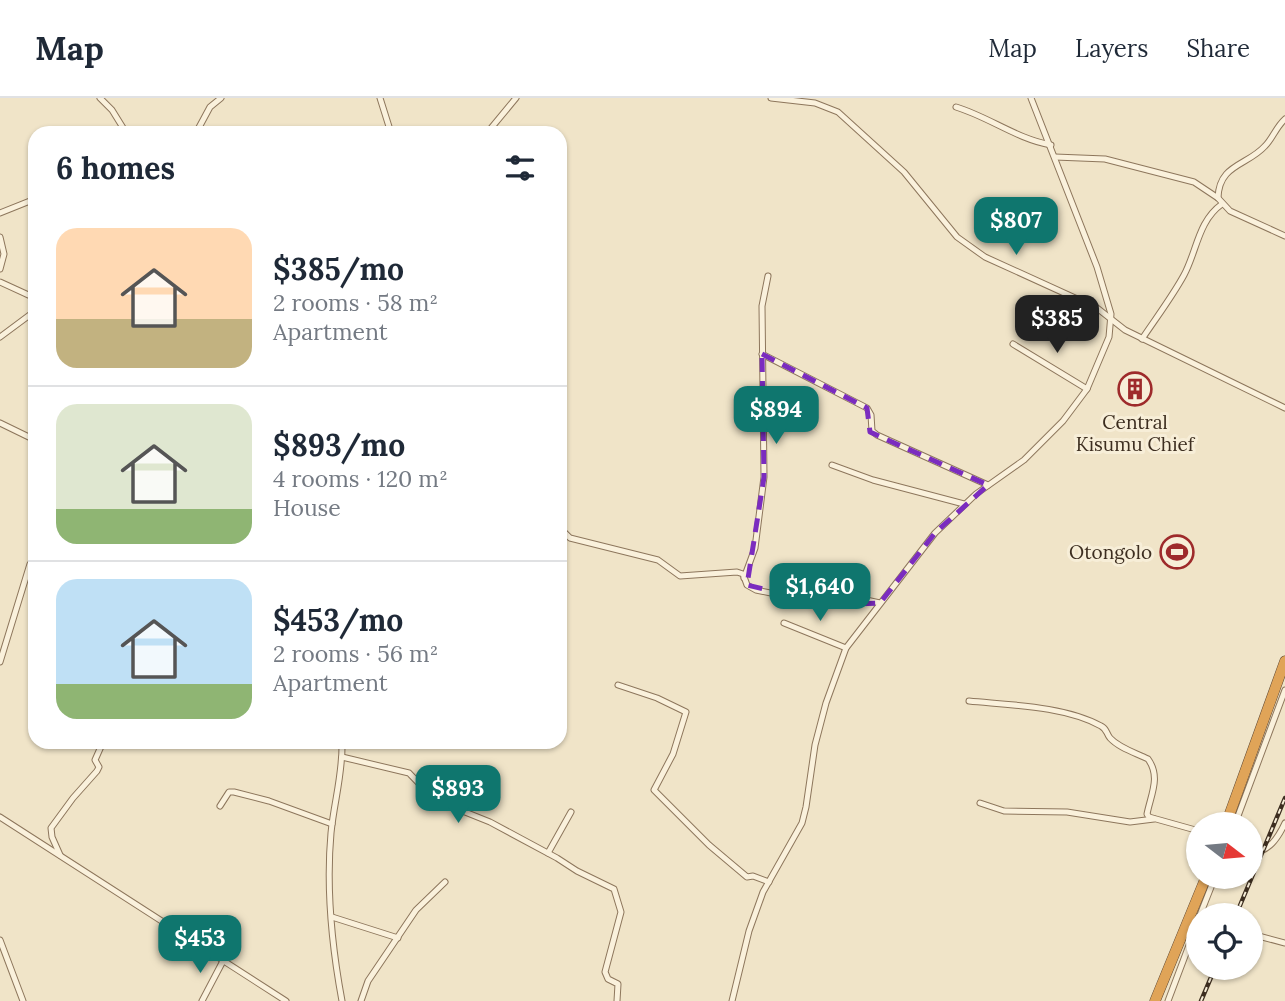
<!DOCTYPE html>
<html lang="en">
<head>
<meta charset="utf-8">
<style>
	:root { --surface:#fff; --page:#f2f2f3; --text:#1f2937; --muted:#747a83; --line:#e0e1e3; --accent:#0f766e }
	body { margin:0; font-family:Lora,serif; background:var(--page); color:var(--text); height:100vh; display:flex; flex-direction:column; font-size:26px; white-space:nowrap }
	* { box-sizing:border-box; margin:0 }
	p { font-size:23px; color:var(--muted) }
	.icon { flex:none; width:38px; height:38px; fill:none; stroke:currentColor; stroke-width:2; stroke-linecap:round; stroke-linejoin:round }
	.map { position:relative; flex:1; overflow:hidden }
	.panel { position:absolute; left:28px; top:28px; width:539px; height:623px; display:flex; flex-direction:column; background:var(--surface); border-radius:21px; box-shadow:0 2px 5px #0004 }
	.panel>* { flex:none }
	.needle { width:46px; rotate:106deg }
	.fabs { position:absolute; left:1186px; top:714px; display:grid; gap:14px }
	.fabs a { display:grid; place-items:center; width:77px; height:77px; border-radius:50%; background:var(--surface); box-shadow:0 2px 5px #0004; font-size:35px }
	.price { position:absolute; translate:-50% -60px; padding:0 16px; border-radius:14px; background:var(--accent); color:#fff; font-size:23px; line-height:46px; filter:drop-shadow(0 2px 4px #0008) }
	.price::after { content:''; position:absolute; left:50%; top:42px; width:21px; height:16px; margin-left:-10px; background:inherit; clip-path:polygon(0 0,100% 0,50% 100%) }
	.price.current { background:#222; color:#fff }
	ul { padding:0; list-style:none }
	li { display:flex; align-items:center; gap:21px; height:175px; padding:0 28px }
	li+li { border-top:2px solid var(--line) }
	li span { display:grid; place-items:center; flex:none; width:196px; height:140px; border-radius:21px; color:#555 }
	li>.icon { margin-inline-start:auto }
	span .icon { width:84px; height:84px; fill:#fffc; stroke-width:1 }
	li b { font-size:30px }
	h2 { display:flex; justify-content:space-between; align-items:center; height:84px; padding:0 28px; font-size:30px }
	header { display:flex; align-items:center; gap:42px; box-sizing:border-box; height:98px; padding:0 35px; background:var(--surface); border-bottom:2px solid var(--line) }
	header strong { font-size:33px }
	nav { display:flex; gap:38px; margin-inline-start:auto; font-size:24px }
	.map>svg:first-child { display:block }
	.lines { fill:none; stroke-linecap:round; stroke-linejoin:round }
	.street-casing { stroke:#8d765c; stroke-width:7 }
	.highway-casing { stroke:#5b4430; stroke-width:11 }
	.street { stroke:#faf1dc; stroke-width:5 }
	.highway { stroke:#e0a458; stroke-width:10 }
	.rail-casing { stroke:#3d2e20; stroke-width:4.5 }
	.rail { stroke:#f7eed8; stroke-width:2; stroke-dasharray:5; stroke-linecap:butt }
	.marked { fill:none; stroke:#7b2cbf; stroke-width:5; stroke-dasharray:14 9; stroke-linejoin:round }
	.labels { text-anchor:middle; stroke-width:6; stroke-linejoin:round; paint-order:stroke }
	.poi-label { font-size:19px; fill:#3d2e20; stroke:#f7eed8 }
</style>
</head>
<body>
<header>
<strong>Map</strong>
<nav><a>Map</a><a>Layers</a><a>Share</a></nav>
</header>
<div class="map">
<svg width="1285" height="903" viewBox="0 0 1285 903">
	<rect width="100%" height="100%" fill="#f0e4c8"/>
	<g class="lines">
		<defs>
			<g id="street">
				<polyline points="100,0 112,12 125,33"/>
				<polyline points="380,0 391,35"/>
				<polyline points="771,0 815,5 838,14 904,74 957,139 985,159 1097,210 1125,232 1285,310"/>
				<path d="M956 9C989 19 1017 41 1051 47"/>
				<polyline points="118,35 124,33 130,35"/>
				<polyline points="196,35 210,9 221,0"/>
				<polyline points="487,35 516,0"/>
				<polyline points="1055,59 1105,61 1194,84 1218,100 1230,113 1285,138"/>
				<path d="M1218 100C1219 66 1247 68 1265 48 1273 40 1276 29 1285 21"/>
				<polyline points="0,115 35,101"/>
				<polyline points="0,139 4,156 0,171"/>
				<polyline points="0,184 35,200"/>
				<polyline points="0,239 31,216 35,211"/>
				<path d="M1142 241C1156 220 1172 199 1184 177 1197 153 1198 123 1222 106"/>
				<polyline points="1013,246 1087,291"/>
				<polyline points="762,256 867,310 871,317 872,333 877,337 988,387"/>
				<polyline points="0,325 35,342"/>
				<polyline points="832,367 873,382 964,406"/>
				<polyline points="560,430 570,440 658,462 680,478 737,474 743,476 747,487 756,492 829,507 866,502 880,505"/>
				<polyline points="744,480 755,450 764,379 762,208 768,178"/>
				<polyline points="784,525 846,550"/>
				<polyline points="0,564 30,466"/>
				<polyline points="618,587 657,600 686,614 673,656 654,692 709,747 747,779 753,778 769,784"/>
				<path d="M969 603C1009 607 1065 608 1101 628 1107 631 1106 635 1110 640 1119 650 1136 655 1148 661 1161 679 1151 696 1147 716L1149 719 1199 733"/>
				<polyline points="342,659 409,675 435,702 490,724 557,760 577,773 614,791 621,814 605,874 608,881 618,886 617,903"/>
				<polyline points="980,705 1004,713 1067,714 1130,724 1154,721"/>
				<polyline points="220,708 229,694 234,694 269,703 332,726"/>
				<polyline points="0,719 286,903"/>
				<polyline points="1235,726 1285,592"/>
				<polyline points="548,755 571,714"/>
				<path d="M1251 755C1269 754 1278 740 1285 725"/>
				<polyline points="60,757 52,739 51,730 73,700 97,673 99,669 95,662 103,644"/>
				<polyline points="1200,817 1215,779"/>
				<polyline points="332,819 398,840"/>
				<polyline points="1251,836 1285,845"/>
				<polyline points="0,842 23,903"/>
				<polyline points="202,903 223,863"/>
				<path d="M342 903C332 849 326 790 331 735 334 704 343 675 342 644"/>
				<polyline points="361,903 368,883 416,812 445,784"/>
				<polyline points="732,903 749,833 763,794 802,725 806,709 815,647 826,605 846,550 935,435 976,396 1024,362 1063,323 1087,291 1109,239 1111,216 1097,169 1031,0"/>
				<polyline points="1168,903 1199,821"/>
			</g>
			<g id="highway">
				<polyline points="1226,726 1285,563"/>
				<polyline points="1155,903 1206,779"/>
			</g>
		</defs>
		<use href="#street" class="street-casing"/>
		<use href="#highway" class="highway-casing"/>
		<use href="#street" class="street"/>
		<use href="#highway" class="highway"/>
		<defs>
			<g id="rail">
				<polyline points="1236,817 1285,700"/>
				<polyline points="1201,903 1215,870"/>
			</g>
		</defs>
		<use href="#rail" class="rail-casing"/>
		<use href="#rail" class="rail"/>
	</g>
	<path class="marked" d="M762 256 867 310 870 334 988 387 935 435 880 505 829 507 747 487 764 379Z"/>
	<defs>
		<symbol id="building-ring" viewBox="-11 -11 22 22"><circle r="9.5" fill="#f7eed8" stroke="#9e2a2b" stroke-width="1.5"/><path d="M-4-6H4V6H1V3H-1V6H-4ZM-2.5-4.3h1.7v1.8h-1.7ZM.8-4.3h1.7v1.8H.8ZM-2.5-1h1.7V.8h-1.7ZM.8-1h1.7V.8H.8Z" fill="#9e2a2b"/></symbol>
		<symbol id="stadium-ring" viewBox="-11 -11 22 22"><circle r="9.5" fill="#f7eed8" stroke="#9e2a2b" stroke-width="1.5"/><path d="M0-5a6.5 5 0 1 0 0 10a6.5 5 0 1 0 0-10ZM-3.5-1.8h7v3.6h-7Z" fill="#9e2a2b"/></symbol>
	</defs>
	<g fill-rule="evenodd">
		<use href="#building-ring" x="1116" y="272" width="38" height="38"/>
		<use href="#stadium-ring" x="1158" y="435" width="38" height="38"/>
	</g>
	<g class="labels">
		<g class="poi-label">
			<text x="1135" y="331">Central<tspan x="1135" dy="22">Kisumu Chief</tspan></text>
			<text x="1152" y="461" text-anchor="end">Otongolo</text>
		</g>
	</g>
</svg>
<div class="fabs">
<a><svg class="needle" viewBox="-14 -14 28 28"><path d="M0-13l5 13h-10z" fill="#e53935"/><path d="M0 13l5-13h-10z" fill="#747a83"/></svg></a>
<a><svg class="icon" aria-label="locate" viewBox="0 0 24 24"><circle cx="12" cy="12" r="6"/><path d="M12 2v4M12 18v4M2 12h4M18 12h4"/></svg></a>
</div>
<b class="price" style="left:1016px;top:159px">$807</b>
<b class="price current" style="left:1057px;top:257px">$385</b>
<b class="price" style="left:776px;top:348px">$894</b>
<b class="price" style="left:820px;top:525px">$1,640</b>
<b class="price" style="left:458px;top:727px">$893</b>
<b class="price" style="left:200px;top:877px">$453</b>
<section class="panel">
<h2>6 homes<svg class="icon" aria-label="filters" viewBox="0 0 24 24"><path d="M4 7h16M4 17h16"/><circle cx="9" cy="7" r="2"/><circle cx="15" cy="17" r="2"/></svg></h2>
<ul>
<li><span style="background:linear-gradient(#ffd9b3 65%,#c2b280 0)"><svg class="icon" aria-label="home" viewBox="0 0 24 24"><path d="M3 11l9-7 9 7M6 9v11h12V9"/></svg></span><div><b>$385/mo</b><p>2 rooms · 58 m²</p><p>Apartment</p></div></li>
<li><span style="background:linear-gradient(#dfe7d0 75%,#8fb573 0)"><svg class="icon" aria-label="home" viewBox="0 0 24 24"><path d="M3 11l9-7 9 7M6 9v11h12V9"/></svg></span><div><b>$893/mo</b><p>4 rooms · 120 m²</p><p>House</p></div></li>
<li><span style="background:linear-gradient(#bfe0f5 75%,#8fb573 0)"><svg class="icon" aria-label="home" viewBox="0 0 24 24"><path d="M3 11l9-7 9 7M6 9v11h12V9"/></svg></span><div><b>$453/mo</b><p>2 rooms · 56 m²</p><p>Apartment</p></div></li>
</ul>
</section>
</div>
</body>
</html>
